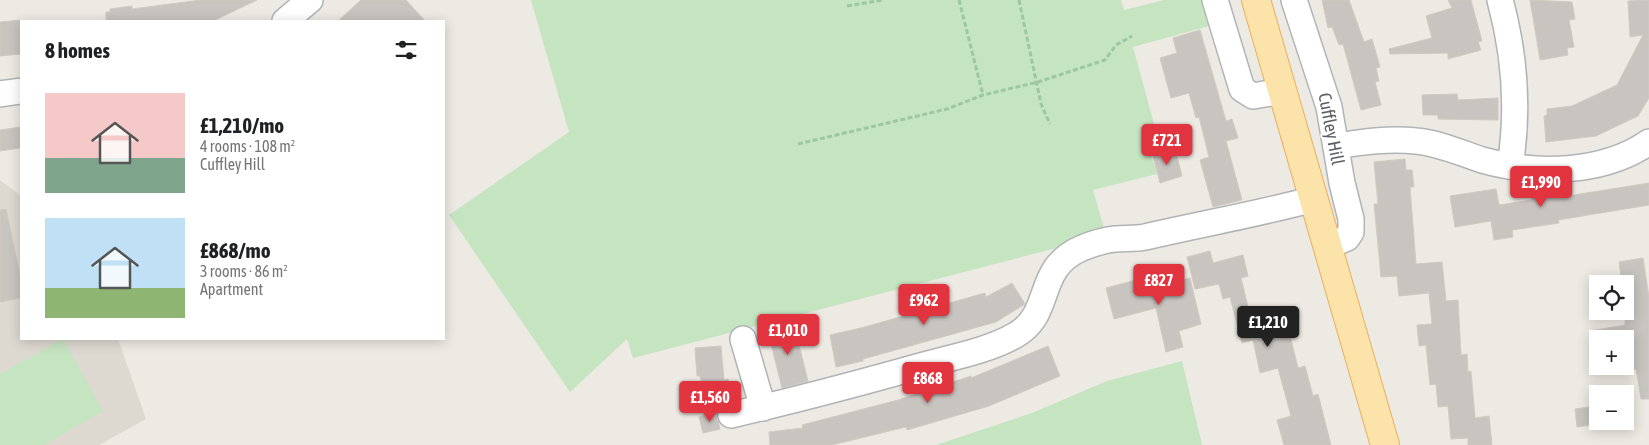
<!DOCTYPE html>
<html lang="en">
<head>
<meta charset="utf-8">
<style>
	:root { --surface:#fff; --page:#f6f6f6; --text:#202124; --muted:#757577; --accent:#e1343f }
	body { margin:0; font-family:"Asap Condensed",sans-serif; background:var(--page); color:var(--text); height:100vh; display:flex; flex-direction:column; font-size:19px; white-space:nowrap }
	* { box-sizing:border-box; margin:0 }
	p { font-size:16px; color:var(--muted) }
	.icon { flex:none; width:28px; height:28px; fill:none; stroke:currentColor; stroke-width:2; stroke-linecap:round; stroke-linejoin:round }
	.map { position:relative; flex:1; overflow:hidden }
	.side { position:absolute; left:20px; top:20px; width:425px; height:320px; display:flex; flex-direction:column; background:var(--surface); border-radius:0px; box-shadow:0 2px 12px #0003 }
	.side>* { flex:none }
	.controls { position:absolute; left:1589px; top:275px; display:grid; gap:10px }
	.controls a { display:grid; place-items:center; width:45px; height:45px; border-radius:0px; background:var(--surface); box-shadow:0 2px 12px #0003; font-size:25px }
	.price { position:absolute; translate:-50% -42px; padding:0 11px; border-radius:5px; background:var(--accent); color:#fff; font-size:16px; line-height:32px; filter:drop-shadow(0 1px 2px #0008) }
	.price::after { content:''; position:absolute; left:50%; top:30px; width:15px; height:11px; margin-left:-8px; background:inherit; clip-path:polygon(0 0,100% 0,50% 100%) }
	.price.active { background:#222; color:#fff }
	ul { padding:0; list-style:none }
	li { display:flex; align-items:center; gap:15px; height:125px; padding:0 25px }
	li span { display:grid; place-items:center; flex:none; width:140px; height:100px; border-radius:0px; color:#555 }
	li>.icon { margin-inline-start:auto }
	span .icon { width:60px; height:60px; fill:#fffc; stroke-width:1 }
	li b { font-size:21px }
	h2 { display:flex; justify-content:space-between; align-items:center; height:60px; padding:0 25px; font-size:21px }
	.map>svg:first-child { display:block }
	.education { fill:#ddd9d1 }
	.green { fill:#c5e4c0 }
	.building { fill:#c8c4bf; stroke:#d1cac1 }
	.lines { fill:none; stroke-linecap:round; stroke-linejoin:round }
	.minor-casing { stroke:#b0b4b8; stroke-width:28 }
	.major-casing { stroke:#ebaf5e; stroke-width:30 }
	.path { stroke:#9bc7a1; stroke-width:3; stroke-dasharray:5 2.5; stroke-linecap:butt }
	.minor { stroke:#fff; stroke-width:25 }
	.major { stroke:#fbe3aa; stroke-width:28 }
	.labels { text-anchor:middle; stroke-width:4; stroke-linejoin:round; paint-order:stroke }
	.street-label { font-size:18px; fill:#5b6063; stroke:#fff }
</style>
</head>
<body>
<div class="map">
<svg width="1649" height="445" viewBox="0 0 1649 445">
	<rect width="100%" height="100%" fill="#ede9e3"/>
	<polygon class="education" points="0,180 21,196 21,339 118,339 146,419 99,445 0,445"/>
	<g class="green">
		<polygon points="531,0 1121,0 1124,10 1164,0 1206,0 1213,25 1133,47 1156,131 1145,135 1157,174 1093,190 1106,235 633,358 627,339 570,392 449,215 569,132"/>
		<polygon points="63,339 103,411 44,445 0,445 0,374"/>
		<polygon points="1182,361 1202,445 936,445 1032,413 1107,381"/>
	</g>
	<g class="building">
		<polygon points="201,0 257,0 213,21 106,21 106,12 110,12 110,9 132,6 132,9"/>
		<polygon points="361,0 406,0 425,21 338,21"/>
		<polygon points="1322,0 1349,0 1364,42 1372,39 1380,67 1376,68 1379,81 1375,82 1381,105 1361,110 1343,44 1339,45 1332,27 1328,28"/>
		<polygon points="1448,0 1471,0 1482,41 1478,42 1481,50 1448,59 1448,53 1390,54 1389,49 1432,38 1426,16 1452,8"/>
		<polygon points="1530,0 1572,2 1575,19 1569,20 1574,47 1567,48 1568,55 1540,60"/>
		<polygon points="1649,0 1649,98 1638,116 1596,136 1546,142 1544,116 1547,115 1547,109 1572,106 1617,85 1643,35 1630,37 1628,1"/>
		<polygon points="21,20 21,54 0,56 0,22"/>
		<polygon points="1200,30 1226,121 1232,119 1238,138 1226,141 1242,200 1213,207 1200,160 1209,157 1199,117 1196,118 1189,93 1171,98 1160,58 1177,53 1173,38"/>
		<polygon points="1457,94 1458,100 1498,98 1498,120 1438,119 1438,115 1423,115 1422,95"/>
		<polygon points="21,127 21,148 0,151 0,130"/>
		<polygon points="1175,149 1182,176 1160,183 1153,156"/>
		<polygon points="1405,159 1406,170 1412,170 1414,187 1410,187 1416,264 1442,262 1446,301 1458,300 1461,355 1467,354 1468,372 1471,371 1475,418 1489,416 1492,445 1468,445 1468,438 1451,439 1448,406 1438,407 1436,384 1430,385 1426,345 1419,346 1417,325 1432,324 1429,293 1399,296 1397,276 1381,277 1374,204 1378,204 1374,162"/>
		<polygon points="1649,183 1649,205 1558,220 1559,223 1512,230 1513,237 1494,240 1491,221 1455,227 1450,196 1496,189 1499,205 1532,200 1531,196 1544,194 1545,197 1555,196 1555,198"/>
		<polygon points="6,209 21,279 21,298 0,302 0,210"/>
		<polygon points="1210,251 1213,263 1243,255 1248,276 1241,278 1250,315 1283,306 1298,368 1305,366 1313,396 1318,394 1331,445 1284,445 1277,420 1291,416 1278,368 1260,373 1253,340 1242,343 1230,297 1223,299 1219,284 1195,289 1187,257"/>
		<polygon points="1643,258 1649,297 1649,399 1641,399 1636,369 1625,370 1625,339 1590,339 1590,331 1625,325 1625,284 1622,284 1619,262"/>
		<polygon points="1144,278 1147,290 1190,278 1201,324 1179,331 1183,347 1166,352 1156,308 1114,319 1106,288"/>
		<polygon points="1012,283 1025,304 996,322 863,359 863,361 836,367 830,335 861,328 985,293 986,297"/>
		<polygon points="794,325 808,381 782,388 768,332"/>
		<polygon points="721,346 724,380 728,379 733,400 722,404 718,410 709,412 700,376 697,376 695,348"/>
		<polygon points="1048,346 1060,376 989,406 907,430 906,427 832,445 770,445 769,432 803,428 802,425 898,400 971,376 971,378"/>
		<polygon points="1596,406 1598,424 1577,427 1575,409"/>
		<polygon points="716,412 720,429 703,433 699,417"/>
	</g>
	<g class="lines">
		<defs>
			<g id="minor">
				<polyline points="1215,0 1242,89 1253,96 1282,91"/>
				<polyline points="1294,0 1329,107 1342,183 1351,219 1351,232 1347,238 1328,246"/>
				<path d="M1500 0C1515 55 1519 110 1510 166"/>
				<polyline points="285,21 310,0"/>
				<polyline points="0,94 21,91"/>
				<path d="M1336 146C1362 142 1389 138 1416 141 1439 143 1461 153 1482 160 1535 175 1603 174 1649 142"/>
				<polyline points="743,339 763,408"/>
				<path d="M731 415C796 400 860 383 924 365 953 357 987 351 1014 336 1055 314 1033 269 1082 248 1092 244 1105 240 1115 239 1125 238 1135 239 1145 237 1201 224 1258 214 1314 199"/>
			</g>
			<polyline id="major" points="1256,0 1385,445"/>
		</defs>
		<use href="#minor" class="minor-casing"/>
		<use href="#major" class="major-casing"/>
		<g class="path">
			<polyline points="959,0 983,95"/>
			<polyline points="1019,0 1041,104 1050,124"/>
			<polyline points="847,6 883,0"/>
			<polyline points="798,144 947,109 983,95 1038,82 1105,60 1116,45 1132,36"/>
		</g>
		<use href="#minor" class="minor"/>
		<use href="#major" class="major"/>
	</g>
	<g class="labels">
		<g class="street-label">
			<text transform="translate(1331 129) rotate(79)" y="6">Cuffley Hill</text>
		</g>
	</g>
</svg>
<div class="controls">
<a><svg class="icon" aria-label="locate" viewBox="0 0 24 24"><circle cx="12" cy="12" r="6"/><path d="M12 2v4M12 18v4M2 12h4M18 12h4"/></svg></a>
<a>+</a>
<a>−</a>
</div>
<b class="price" style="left:1167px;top:166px">£721</b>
<b class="price" style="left:1541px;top:208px">£1,990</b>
<b class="price" style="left:1159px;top:306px">£827</b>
<b class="price" style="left:924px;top:326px">£962</b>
<b class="price active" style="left:1268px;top:348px">£1,210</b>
<b class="price" style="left:788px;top:356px">£1,010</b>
<b class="price" style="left:928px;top:404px">£868</b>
<b class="price" style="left:710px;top:423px">£1,560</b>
<section class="side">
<h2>8 homes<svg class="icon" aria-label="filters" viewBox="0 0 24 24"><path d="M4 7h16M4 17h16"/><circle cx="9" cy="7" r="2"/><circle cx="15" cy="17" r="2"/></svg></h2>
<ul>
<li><span style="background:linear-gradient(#f6c9c9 65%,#7fa58c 0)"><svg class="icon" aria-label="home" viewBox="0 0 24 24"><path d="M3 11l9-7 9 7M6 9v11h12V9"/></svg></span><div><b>£1,210/mo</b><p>4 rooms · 108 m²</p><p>Cuffley Hill</p></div></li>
<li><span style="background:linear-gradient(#bfe0f5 70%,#8fb573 0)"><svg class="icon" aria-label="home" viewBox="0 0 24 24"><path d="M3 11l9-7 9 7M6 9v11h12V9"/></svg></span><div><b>£868/mo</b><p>3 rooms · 86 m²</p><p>Apartment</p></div></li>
</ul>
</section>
</div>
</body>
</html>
